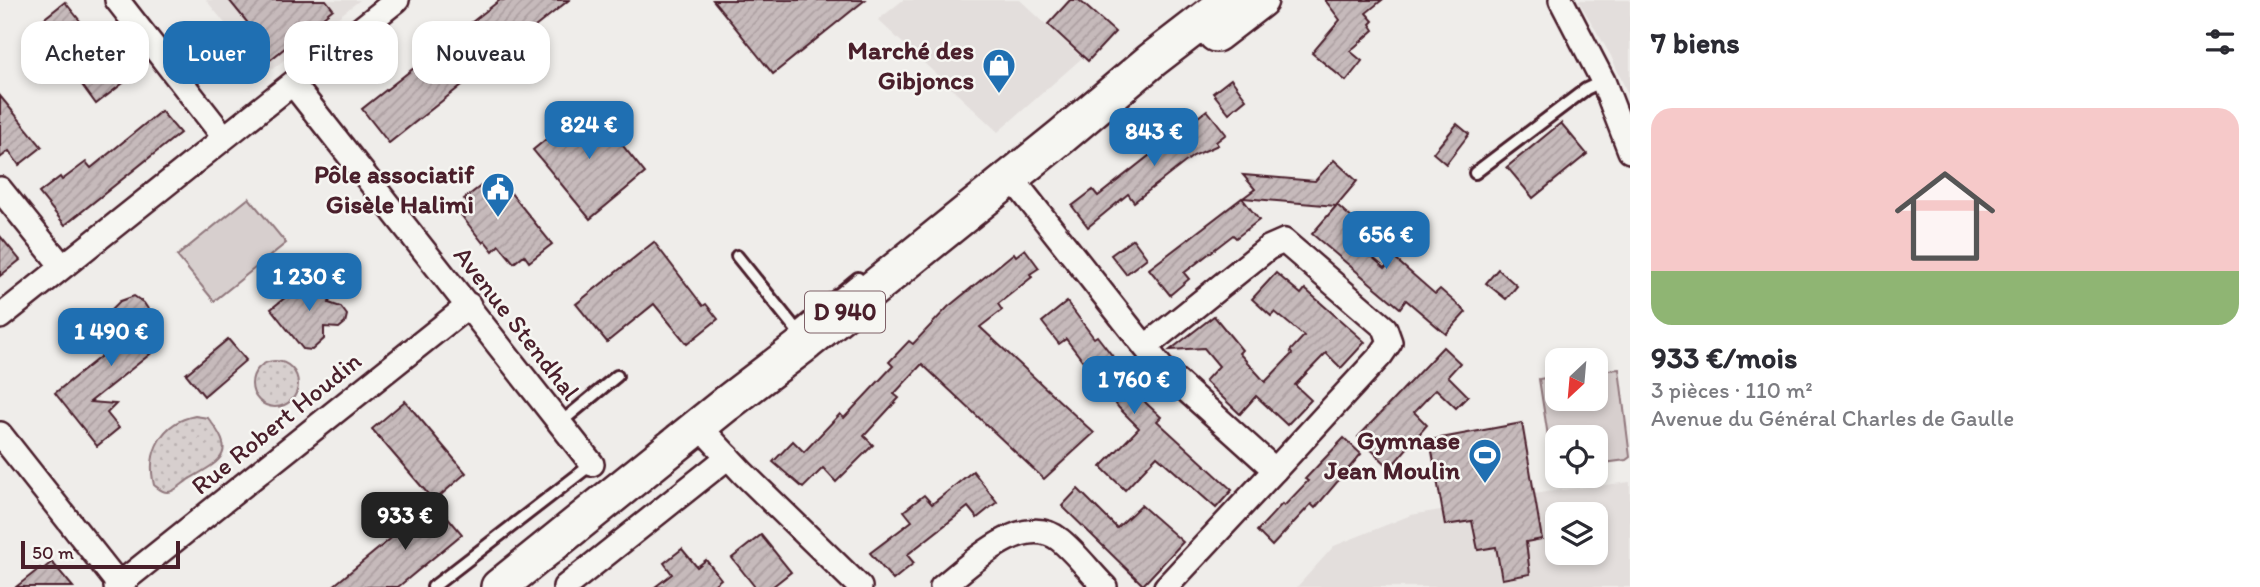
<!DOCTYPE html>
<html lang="fr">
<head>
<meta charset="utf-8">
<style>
	:root { --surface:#fff; --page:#f7f7f7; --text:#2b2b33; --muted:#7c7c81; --line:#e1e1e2; --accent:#1f6fb2 }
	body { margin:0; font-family:Itim,sans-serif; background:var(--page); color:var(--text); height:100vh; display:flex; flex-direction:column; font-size:26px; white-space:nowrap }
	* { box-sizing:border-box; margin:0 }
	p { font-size:23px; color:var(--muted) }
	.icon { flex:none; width:38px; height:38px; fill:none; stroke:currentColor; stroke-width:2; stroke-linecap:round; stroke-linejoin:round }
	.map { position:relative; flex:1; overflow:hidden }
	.sheet { display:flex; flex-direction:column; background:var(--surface); width:630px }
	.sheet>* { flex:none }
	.banner { position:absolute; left:21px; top:21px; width:665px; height:63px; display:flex; gap:14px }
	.needle { width:46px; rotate:206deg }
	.controls { position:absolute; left:1545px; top:348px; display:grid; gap:14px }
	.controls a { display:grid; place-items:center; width:63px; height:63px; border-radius:14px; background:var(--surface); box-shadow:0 4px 10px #0003; font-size:35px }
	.scale { position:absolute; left:21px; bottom:18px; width:159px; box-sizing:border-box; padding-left:7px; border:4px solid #4a1f2b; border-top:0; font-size:19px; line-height:24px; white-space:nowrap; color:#4a1f2b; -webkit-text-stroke:5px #f6f6f2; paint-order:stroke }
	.price { position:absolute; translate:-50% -60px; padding:0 16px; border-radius:14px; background:var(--accent); color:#fff; font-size:23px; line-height:46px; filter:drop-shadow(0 2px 4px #0008) }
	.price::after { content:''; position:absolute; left:50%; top:42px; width:21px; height:16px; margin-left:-10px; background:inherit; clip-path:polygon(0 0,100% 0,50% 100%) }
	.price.on { background:#222; color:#fff }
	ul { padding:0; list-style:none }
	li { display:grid; align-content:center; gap:14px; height:371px; padding:0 21px }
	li+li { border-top:2px solid var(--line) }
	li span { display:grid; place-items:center; height:217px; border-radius:21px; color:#555 }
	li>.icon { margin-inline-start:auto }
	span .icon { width:126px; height:126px; fill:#fffc; stroke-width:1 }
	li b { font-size:30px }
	h2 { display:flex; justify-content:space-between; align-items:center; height:84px; padding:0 21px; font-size:30px }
	.tag { padding:0 24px; border-radius:21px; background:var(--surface); box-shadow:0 4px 10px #0003; font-size:24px; line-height:63px }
	.tag.on { background:var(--accent); color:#fff }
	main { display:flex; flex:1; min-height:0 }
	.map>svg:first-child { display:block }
	.built { fill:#e3dedc; fill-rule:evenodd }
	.green { fill:#d7cfce; stroke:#90777c; stroke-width:2 }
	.park { fill:url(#park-dots); stroke:#90777c; stroke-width:2 }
	.building { fill:url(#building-hatch); stroke:#4a1f2b; stroke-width:2 }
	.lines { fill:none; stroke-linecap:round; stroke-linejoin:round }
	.service-casing { stroke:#4a1f2b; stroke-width:16 }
	.minor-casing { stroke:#4a1f2b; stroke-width:28 }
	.primary-casing { stroke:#4a1f2b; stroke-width:40 }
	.service { stroke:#f6f6f2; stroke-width:10 }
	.minor { stroke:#f6f6f2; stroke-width:23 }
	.primary { stroke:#f6f6f2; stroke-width:35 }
	.labels { text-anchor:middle; stroke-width:5; stroke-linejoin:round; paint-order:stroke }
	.shield { fill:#f6f6f2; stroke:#7e6067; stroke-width:2 }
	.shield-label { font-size:24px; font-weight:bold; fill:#4a1f2b }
	.poi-label { font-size:26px; font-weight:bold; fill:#4a1f2b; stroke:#f6f6f2; text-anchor:end }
	.street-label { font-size:26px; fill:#4a1f2b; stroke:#f6f6f2 }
</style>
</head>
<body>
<main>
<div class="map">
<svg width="1630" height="587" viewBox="0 0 1630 587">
	<defs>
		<pattern id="park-dots" width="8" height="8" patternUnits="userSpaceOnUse" patternTransform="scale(1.75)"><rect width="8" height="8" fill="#d7cfce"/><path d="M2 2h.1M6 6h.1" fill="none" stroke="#bab1b1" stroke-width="1.8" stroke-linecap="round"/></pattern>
		<pattern id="building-hatch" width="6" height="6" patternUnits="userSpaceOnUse" patternTransform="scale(1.75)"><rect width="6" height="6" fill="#c6babb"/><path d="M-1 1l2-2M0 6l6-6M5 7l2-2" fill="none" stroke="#ac9fa1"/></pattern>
	</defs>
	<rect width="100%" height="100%" fill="#efedea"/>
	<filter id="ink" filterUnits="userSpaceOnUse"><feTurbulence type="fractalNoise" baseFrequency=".0143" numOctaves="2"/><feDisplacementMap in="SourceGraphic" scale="14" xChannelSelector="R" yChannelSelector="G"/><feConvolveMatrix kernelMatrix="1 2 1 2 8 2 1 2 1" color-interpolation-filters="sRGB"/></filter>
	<g filter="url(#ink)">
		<g class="built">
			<polygon points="206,0 360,0 266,74"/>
			<polygon points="903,0 1020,0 1082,58 998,132 878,20"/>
			<polygon points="1578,0 1630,0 1630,99 1611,56"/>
			<path d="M1630 482V587H1297L1334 546 1411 515 1546 492ZM1558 514H1596V553H1558Z"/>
		</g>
		<g class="green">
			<polygon points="249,198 286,243 214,301 177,256"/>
			<polygon points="1619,369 1630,457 1626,460 1596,464 1596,438 1558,438 1557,468 1553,468 1539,379 1557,376 1558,399 1596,399 1596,371"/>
		</g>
		<g class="park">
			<circle cx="275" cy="384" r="23"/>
			<path d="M195 416 208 418C236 453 224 459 191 478 185 481 175 492 168 492 163 493 158 488 154 485 146 452 162 422 195 416Z"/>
		</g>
		<g class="building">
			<polygon points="229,0 326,0 333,9 265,64 251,46 260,38"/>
			<polygon points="500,0 569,0 389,143 362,109"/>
			<polygon points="713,0 865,0 773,74"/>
			<polygon points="1070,0 1079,0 1115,32 1088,61 1048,24"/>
			<polygon points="1325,0 1382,0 1366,13 1373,21 1370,24 1374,30 1350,51 1362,61 1346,81 1312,53 1340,20"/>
			<polygon points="65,2 127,80 96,104 55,48 60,44 41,21"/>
			<polygon points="1231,79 1246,99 1229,113 1213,93"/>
			<polygon points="0,96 42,147 19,165 9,151 0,158"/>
			<polygon points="589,104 645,173 590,219 533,150"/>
			<polygon points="1207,110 1226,134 1216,142 1218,145 1193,156 1134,202 1128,194 1088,227 1072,206 1093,190 1098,196"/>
			<polygon points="161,111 180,133 65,225 39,193 60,177 62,180 86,162 91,168"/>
			<polygon points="1561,123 1587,154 1533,198 1507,167"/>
			<polygon points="1457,124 1469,134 1446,164 1433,153"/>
			<polygon points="1334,160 1357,181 1336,206 1243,198 1255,189 1243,175 1315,181"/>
			<polygon points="486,182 492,190 502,182 552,244 529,262 524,255 514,263 499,245 493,251 485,241 483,243 461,215 471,207 464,199"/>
			<polygon points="1242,198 1259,220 1236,238 1233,235 1184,273 1189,279 1170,295 1149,269"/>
			<polygon points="1337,205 1370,234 1359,246 1385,268 1394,258 1435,294 1440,289 1466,312 1446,334 1406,300 1400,308 1312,234"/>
			<polygon points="0,236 20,260 0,276"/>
			<polygon points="1133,239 1147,258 1126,274 1111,255"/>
			<polygon points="654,242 703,306 706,304 718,319 687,344 654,304 607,342 576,304"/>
			<polygon points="1025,249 1039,268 1030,274 1032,277 998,304 1002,310 980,327 1094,433 1044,479 922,364 894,394 899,398 864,436 873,445 836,482 823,468 803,488 773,462 793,441 804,452 840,414 844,418 893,366 889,362 909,341 913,344 948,307 1014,253 1016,256"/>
			<polygon points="1498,269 1517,286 1506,299 1486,283"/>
			<polygon points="1276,273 1301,294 1305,289 1365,342 1341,368 1326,353 1295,385 1311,400 1287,425 1256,396 1240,414 1205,381 1219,366 1204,348 1170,350 1214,316 1242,350 1239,353 1265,382 1292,354 1290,351 1304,336 1275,312 1271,316 1252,299"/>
			<polygon points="312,276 319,279 331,295 329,303 341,307 347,315 345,323 339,328 324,327 324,339 312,350 303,349 271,309"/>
			<polygon points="134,296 144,303 148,309 148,322 164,343 90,402 116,404 107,413 119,428 97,446 55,393 115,345 106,326 108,313 120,301"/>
			<polygon points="1067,302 1094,338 1097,336 1114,358 1111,360 1129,384 1131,383 1146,403 1161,417 1157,421 1232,490 1216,508 1157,456 1125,490 1101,467 1139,428 1119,408 1066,339 1059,344 1042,322"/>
			<polygon points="228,339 246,360 204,396 186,374"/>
			<polygon points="1443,347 1460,363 1448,376 1468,396 1456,408 1436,389 1414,412 1427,425 1390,468 1358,437"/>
			<polygon points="405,401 466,473 434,501 372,429"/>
			<polygon points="1522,423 1542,539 1526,542 1530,574 1502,579 1496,547 1478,550 1472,521 1445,525 1430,440"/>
			<polygon points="1344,438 1361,454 1315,508 1311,504 1272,546 1257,531 1282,504 1284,506 1308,481 1305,479"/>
			<polygon points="973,471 997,502 977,518 968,507 907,555 914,563 893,580 870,553 912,521 904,511 924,495 932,504"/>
			<polygon points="1078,489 1117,528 1141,505 1183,542 1143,585 1062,506"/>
			<polygon points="435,502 462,534 398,587 332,587"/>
			<polygon points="761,535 791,572 772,587 755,587 732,558"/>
			<polygon points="682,549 697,567 706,560 721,579 711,587 655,587 672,574 664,563"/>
			<polygon points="52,562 73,587 16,587 40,568 42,570"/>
		</g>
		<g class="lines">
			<defs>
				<g id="service">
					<polyline points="1475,173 1586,89 1603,81"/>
					<polyline points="737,256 803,338"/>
					<polyline points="796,329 858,278"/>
					<polyline points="560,423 617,376"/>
					<polyline points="433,587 592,464"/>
				</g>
				<g id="minor">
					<polyline points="117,0 224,137"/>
					<polyline points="1561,0 1603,81 1630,151"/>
					<polyline points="293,84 592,464"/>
					<polyline points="1011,177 1145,347 1162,368 1275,470 1381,355 1390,342 1385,328 1284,241 1268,248 1145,347"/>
					<polyline points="0,189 62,266"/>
					<polyline points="0,317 397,0"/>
					<polyline points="699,426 743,473 860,587"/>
					<polyline points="0,434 121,587"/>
					<polyline points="116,587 469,305"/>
					<polyline points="565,587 728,457"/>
					<path d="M942 587C969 566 1023 510 1060 540 1076 553 1090 572 1105 587"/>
					<polyline points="1166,587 1275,470"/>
				</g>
				<g id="primary">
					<polyline points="1216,34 1260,0"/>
					<polyline points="499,587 726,404 807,342 1062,136 1152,60 1230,0"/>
				</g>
			</defs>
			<use href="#service" class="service-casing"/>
			<use href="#minor" class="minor-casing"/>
			<use href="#primary" class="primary-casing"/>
			<use href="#service" class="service"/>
			<use href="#minor" class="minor"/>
			<use href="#primary" class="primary"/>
		</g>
	</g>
	<defs>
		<symbol id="shop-pin" viewBox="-11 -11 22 30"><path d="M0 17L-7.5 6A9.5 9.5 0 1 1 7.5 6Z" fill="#1f6fb2" stroke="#f6f6f2"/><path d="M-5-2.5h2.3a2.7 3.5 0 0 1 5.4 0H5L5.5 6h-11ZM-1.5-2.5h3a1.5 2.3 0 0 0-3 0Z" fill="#fff"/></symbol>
		<symbol id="civic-pin" viewBox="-11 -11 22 30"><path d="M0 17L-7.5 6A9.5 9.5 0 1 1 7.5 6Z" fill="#1f6fb2" stroke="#f6f6f2"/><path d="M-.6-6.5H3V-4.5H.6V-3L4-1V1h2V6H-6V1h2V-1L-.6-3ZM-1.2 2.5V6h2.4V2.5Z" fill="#fff"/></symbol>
		<symbol id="stadium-pin" viewBox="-11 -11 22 30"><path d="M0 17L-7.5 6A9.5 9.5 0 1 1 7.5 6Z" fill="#1f6fb2" stroke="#f6f6f2"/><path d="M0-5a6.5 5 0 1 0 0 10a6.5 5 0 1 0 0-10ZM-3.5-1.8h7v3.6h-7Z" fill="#fff"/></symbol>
	</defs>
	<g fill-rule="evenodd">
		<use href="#shop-pin" x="980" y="46" width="38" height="52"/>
		<use href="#civic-pin" x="479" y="170" width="38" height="52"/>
		<use href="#stadium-pin" x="1466" y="436" width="38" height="52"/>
	</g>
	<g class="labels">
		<rect class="shield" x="805" y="291.5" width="80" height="41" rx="5"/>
		<g class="shield-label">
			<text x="845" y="320">D 940</text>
		</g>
		<g class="poi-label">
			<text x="974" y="59">Marché des<tspan x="974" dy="30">Gibjoncs</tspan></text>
			<text x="474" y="183">Pôle associatif<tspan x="474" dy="30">Gisèle Halimi</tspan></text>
			<text x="1460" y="449">Gymnase<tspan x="1460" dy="30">Jean Moulin</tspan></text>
		</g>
		<g class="street-label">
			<text transform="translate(517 323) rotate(52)" y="9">Avenue Stendhal</text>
			<text transform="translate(276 423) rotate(-39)" y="9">Rue Robert Houdin</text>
		</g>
	</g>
</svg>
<div class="controls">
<a><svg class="needle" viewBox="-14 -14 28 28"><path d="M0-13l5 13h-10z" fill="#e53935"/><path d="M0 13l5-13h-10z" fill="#7c7c81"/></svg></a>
<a><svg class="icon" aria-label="locate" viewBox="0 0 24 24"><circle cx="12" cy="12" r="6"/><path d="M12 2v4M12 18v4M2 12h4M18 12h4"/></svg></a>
<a><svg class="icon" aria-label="layers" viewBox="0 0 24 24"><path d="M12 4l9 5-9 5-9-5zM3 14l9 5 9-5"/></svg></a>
</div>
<div class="scale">50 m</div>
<b class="price" style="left:589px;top:161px">824 €</b>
<b class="price" style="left:1154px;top:168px">843 €</b>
<b class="price" style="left:1386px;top:271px">656 €</b>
<b class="price" style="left:309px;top:313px">1 230 €</b>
<b class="price" style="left:111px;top:368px">1 490 €</b>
<b class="price" style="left:1134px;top:416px">1 760 €</b>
<b class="price on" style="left:405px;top:552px">933 €</b>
<div class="banner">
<a class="tag">Acheter</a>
<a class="tag on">Louer</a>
<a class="tag">Filtres</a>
<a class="tag">Nouveau</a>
</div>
</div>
<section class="sheet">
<h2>7 biens<svg class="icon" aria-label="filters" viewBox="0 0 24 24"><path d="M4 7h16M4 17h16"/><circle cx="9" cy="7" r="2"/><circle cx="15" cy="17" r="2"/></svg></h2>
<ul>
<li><span style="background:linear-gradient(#f6c9c9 75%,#8fb573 0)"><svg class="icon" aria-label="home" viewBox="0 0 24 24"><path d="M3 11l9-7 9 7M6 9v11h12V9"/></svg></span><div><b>933 €/mois</b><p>3 pièces · 110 m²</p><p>Avenue du Général Charles de Gaulle</p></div></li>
</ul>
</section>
</main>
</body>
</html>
